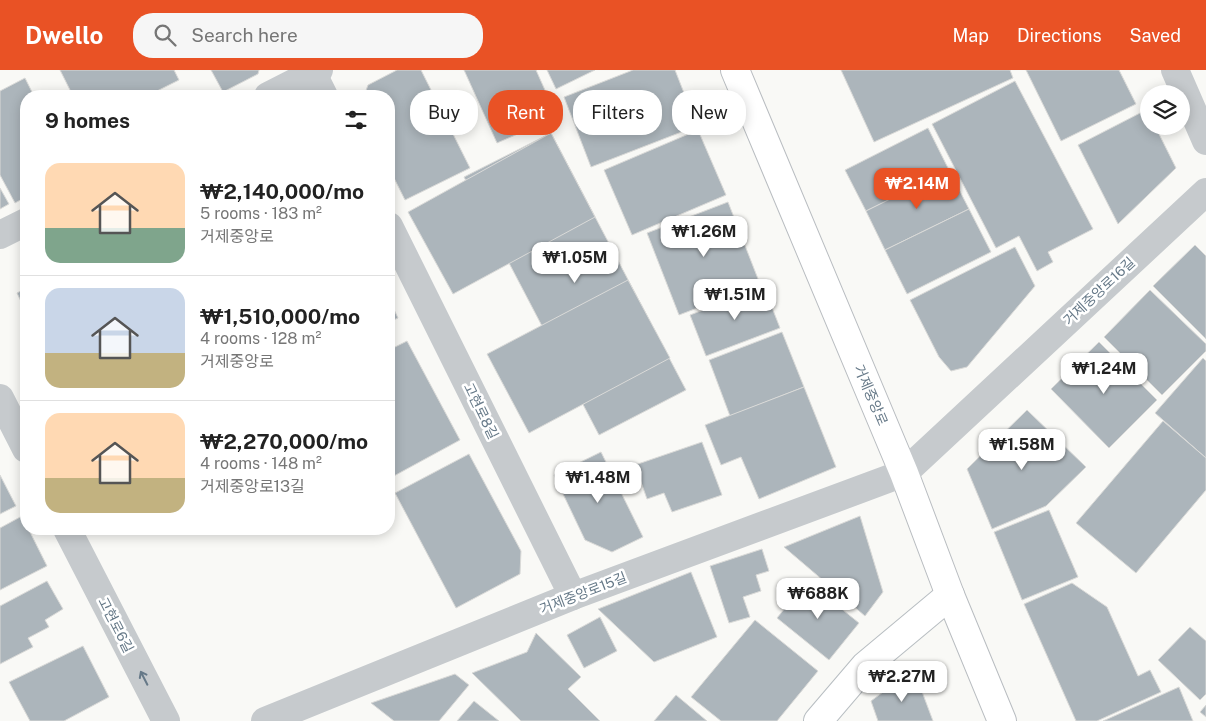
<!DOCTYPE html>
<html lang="en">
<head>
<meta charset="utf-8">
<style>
	:root { --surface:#fff; --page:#f6f6f6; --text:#222; --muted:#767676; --line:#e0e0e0; --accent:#e95225 }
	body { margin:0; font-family:"Public Sans","Noto Sans KR",sans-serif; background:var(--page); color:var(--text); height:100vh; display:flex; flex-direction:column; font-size:19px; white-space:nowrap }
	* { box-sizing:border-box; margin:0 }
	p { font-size:16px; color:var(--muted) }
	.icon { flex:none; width:28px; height:28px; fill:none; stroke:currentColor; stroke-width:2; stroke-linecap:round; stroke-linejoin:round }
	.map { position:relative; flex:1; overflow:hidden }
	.sheet { position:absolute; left:20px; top:20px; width:375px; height:445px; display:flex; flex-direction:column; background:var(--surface); border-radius:20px; box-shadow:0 2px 12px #0003 }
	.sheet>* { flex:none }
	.hud { position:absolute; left:410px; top:20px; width:475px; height:45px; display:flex; gap:10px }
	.tools { position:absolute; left:1140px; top:15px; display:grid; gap:10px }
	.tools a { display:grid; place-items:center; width:50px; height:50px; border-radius:50%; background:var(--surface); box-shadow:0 2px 12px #0003; font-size:25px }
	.price { position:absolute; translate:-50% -42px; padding:0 11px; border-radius:10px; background:#fff; color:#222; font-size:16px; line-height:32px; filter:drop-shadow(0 1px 2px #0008) }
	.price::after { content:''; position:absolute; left:50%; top:30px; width:15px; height:11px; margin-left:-8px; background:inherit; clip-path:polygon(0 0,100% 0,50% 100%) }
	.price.current { background:var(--accent); color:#fff }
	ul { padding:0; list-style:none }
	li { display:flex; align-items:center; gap:15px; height:125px; padding:0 25px }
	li+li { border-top:1px solid var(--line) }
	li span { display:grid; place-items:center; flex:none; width:140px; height:100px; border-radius:15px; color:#555 }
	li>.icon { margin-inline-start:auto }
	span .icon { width:60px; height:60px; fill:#fffc; stroke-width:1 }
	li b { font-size:21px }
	h2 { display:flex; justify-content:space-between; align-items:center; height:60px; padding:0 25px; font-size:21px }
	.tag { padding:0 18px; border-radius:20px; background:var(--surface); box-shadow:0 2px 12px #0003; font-size:18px; line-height:45px }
	.tag.current { background:var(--accent); color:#fff }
	header { display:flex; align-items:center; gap:30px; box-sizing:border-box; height:70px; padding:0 25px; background:var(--accent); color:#fff }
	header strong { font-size:24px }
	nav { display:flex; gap:28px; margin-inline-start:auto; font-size:18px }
	.search { width:350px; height:45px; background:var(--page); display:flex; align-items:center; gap:12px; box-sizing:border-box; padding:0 18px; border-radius:20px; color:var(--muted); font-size:19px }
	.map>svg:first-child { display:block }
	.building { fill:#acb5bb; stroke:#dadad8 }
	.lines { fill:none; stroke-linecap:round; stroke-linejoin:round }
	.secondary-casing { stroke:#b8bec2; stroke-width:30 }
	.primary-casing { stroke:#b9bdc1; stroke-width:30 }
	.street { stroke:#c6cacd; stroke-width:28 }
	.secondary { stroke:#fff; stroke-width:28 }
	.primary { stroke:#fff; stroke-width:28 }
	.oneway { stroke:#667988 }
	.labels { text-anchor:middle; stroke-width:5; stroke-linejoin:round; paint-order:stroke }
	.street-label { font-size:14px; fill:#667988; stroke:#fff }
</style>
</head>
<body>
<header>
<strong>Dwello</strong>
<div class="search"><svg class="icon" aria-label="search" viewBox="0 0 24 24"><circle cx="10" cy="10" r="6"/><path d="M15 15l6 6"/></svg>Search here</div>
<nav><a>Map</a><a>Directions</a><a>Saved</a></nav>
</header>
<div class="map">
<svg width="1206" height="651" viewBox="0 0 1206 651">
	<rect width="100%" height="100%" fill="#f9f9f6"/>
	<g class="building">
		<polygon points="60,0 174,0 179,10 147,26 73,26"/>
		<polygon points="211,0 259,0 258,4 223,22"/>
		<polygon points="397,0 421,0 470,98 405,130 389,98 389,26 364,26 368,15"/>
		<polygon points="464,0 536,0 557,47 497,73"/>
		<polygon points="547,0 595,0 556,19"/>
		<polygon points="633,0 675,0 697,56 591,97 564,27"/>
		<polygon points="841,0 1010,0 1013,8 874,72"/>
		<polygon points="1026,0 1119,0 1136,34 1061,71"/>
		<polygon points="25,8 34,26 26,26 26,127 15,133 0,105 0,21"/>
		<polygon points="1015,11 1093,159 1048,182 1053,192 1037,201 1019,166 996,178 932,54"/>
		<polygon points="1146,40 1149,45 1149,56 1155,56 1176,98 1118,154 1078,75"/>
		<polygon points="928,58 949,100 866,141 845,100"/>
		<polygon points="698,60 726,125 632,165 604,100"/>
		<polygon points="551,63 686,320 599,365 464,107"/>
		<polygon points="551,63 595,147 453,224 408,142"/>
		<polygon points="949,100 969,139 885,180 866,141"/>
		<polygon points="0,118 9,134 0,139"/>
		<polygon points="728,132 760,214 679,245 647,163"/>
		<polygon points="969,139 991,182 907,224 885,180"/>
		<polygon points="1195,175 1206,186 1206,269 1153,216"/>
		<polygon points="1015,177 1035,216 967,297 951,301 939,287 910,230"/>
		<polygon points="628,210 670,288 529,363 487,284"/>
		<polygon points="764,217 780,258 706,286 690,245"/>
		<polygon points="26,218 26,242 17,223"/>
		<polygon points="1150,220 1206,274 1206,281 1162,325 1104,267"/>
		<polygon points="389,229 398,248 389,252"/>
		<polygon points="782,262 804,317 730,346 709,290"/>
		<polygon points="407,271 460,370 392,407 389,402 389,280"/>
		<polygon points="1099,272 1157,330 1109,378 1051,319"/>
		<polygon points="1203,288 1206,291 1206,388 1155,343"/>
		<polygon points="804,317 836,397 759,429 741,387 721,395 705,355"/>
		<polygon points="1027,340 1086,397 1046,436 992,459 967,399"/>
		<polygon points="1163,351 1206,388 1206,420 1136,503 1076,453"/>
		<polygon points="702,372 722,425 672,442 664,423 647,429 635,395"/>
		<polygon points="601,382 643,467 612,482 585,470 554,405"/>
		<polygon points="469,384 521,481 520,504 456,538 395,423"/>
		<polygon points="0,405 16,436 0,444"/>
		<polygon points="1049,440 1078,507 1022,530 994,462"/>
		<polygon points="22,446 47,496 0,520 0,458"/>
		<polygon points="860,446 883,522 865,546 784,477"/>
		<polygon points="762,479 769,501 756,505 761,521 743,527 750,547 729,553 710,496"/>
		<polygon points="691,502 717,567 654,592 598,539"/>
		<polygon points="47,511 63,539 45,550 49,557 28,568 33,577 0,594 0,536"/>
		<polygon points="807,511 859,553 829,590 777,548"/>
		<polygon points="1072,513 1107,537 1138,606 1150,600 1161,622 1097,651 1076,651 1024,534"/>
		<polygon points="600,547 617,581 584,598 567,565"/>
		<polygon points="755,550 818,601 777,651 721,651 691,627"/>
		<polygon points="1190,557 1206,571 1206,624 1200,630 1158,590"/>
		<polygon points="536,563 581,607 568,619 600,651 521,651 472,603 527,582"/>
		<polygon points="83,576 109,627 64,651 30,651 9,612"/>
		<polygon points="455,604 469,615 439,651 394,651 371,633"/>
		<polygon points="903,607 918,611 933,651 878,651 871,631"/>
		<polygon points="1179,617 1193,651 1103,651"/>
		<polygon points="676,625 707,651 654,651"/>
		<polygon points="474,631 499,651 457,651"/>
		<polygon points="1206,635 1206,647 1200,642"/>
	</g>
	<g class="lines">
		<defs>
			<polyline id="secondary" points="818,651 865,596 950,525"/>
			<polyline id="primary" points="735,0 904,403 950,525 1002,651"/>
		</defs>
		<use href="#secondary" class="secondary-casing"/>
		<use href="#primary" class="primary-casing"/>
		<g class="street">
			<polyline points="311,0 324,26"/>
			<polyline points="1175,0 1206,71"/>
			<polyline points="268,26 319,0"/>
			<polyline points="389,156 573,526"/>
			<polyline points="0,165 26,152"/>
			<polyline points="0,328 26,379"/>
			<polyline points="67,459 166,651"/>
			<polyline points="265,651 573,526 904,403 1206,122"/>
		</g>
		<use href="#secondary" class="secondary"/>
		<use href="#primary" class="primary"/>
	</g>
	<defs><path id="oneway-shaft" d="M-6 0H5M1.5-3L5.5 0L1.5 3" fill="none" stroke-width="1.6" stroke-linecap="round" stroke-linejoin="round" transform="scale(1.25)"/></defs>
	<use class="oneway" href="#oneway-shaft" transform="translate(144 608) rotate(-117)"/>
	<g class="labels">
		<g class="street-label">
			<text transform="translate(1099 221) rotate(-43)" y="5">거제중앙로16길</text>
			<text transform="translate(871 325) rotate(67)" y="5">거제중앙로</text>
			<text transform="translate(481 341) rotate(64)" y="5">고현로8길</text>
			<text transform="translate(583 523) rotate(-21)" y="5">거제중앙로15길</text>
			<text transform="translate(116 555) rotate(63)" y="5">고현로6길</text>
		</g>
	</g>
</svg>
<div class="tools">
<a><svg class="icon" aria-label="layers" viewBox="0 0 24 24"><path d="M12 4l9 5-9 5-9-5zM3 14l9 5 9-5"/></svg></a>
</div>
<b class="price current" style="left:917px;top:140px">₩2.14M</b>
<b class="price" style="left:704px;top:188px">₩1.26M</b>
<b class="price" style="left:575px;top:214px">₩1.05M</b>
<b class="price" style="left:735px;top:251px">₩1.51M</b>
<b class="price" style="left:1104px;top:325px">₩1.24M</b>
<b class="price" style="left:1022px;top:401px">₩1.58M</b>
<b class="price" style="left:598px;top:434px">₩1.48M</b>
<b class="price" style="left:818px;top:550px">₩688K</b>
<b class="price" style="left:902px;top:633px">₩2.27M</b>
<div class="hud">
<a class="tag">Buy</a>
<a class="tag current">Rent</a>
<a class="tag">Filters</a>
<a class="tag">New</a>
</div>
<section class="sheet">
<h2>9 homes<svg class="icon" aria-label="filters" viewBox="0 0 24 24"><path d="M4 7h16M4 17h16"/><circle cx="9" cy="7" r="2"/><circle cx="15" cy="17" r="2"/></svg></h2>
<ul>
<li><span style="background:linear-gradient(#ffd9b3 65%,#7fa58c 0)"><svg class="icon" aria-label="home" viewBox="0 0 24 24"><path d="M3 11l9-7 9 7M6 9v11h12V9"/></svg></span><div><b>₩2,140,000/mo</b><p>5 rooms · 183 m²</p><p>거제중앙로</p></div></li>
<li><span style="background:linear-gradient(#c9d6e8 65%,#c2b280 0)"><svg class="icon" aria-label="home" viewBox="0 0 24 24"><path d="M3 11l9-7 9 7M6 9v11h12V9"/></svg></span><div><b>₩1,510,000/mo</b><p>4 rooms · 128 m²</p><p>거제중앙로</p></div></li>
<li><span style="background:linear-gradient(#ffd9b3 65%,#c2b280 0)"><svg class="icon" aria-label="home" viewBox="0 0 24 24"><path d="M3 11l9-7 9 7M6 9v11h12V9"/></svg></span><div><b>₩2,270,000/mo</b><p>4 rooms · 148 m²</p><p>거제중앙로13길</p></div></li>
</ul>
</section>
</div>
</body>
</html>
